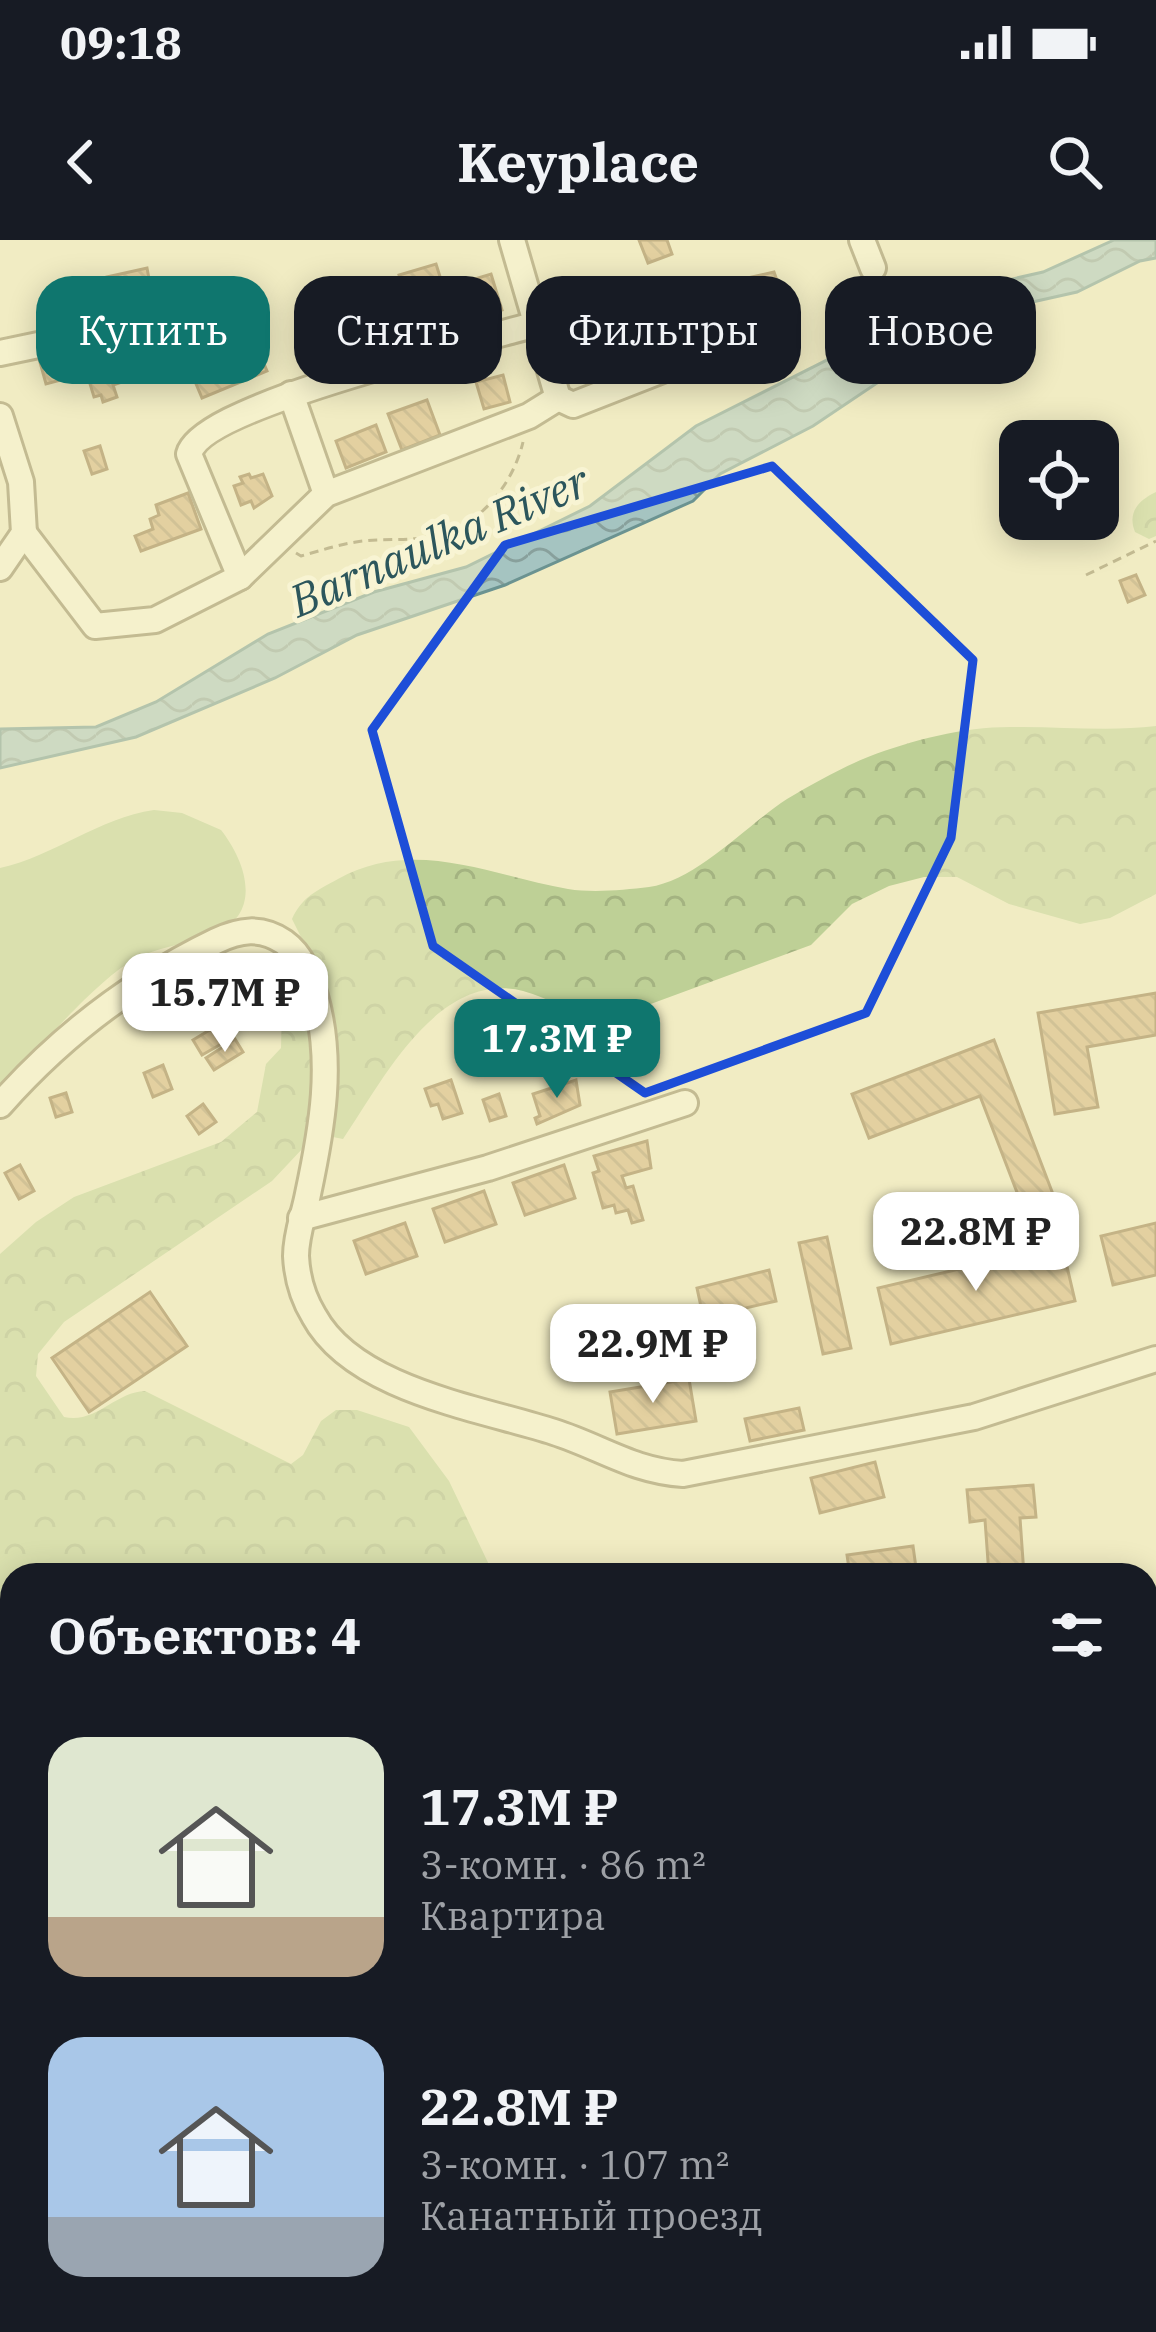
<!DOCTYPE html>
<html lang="ru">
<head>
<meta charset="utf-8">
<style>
	:root { --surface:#171b24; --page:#242831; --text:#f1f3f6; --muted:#9ea1a6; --accent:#0f766e }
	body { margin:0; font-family:"IBM Plex Serif",serif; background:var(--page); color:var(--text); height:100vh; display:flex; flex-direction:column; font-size:45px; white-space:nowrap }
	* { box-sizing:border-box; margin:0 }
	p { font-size:39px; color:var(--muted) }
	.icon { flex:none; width:66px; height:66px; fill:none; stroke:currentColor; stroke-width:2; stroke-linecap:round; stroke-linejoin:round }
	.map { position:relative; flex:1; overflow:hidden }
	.side { position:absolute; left:0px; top:1323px; width:1158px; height:771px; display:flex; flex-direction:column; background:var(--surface); border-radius:36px 36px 0 0; box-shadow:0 6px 30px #0003 }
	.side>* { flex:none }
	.guide { position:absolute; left:36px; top:36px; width:1086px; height:108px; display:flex; gap:24px }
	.controls { position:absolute; left:999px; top:180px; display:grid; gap:24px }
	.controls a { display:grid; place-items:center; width:120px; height:120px; border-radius:24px; background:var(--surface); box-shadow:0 6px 30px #0003; font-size:60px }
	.price { position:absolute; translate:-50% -102px; padding:0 27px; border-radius:24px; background:#fff; color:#222; font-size:39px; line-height:78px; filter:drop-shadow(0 3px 6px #0008) }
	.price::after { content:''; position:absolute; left:50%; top:72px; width:36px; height:27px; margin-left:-18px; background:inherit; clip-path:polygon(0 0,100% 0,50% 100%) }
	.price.current { background:var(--accent); color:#fff }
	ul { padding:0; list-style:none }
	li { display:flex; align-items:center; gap:36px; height:300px; padding:0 48px }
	li span { display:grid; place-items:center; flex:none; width:336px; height:240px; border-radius:36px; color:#555 }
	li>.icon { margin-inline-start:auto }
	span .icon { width:144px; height:144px; fill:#fffc; stroke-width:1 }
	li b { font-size:51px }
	h2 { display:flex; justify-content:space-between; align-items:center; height:144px; padding:0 48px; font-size:51px }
	.tag { padding:0 42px; border-radius:36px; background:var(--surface); box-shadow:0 6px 30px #0003; font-size:42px; line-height:108px }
	.tag.current { background:var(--accent); color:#fff }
	.status { display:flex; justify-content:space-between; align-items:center; height:84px; padding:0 60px; background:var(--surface); direction:ltr }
	.status svg { height:33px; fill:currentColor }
	header { display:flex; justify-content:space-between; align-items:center; height:156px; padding:0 48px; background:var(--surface); font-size:54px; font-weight:700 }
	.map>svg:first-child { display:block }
	.grass { fill:#bed096 }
	.forest { fill:url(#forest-crowns) }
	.water { fill:url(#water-waves); stroke:#6b9391; stroke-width:3 }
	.building { fill:url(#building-back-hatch); stroke:#8e6d3c; stroke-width:3 }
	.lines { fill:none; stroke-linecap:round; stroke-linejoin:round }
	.minor-casing { stroke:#8d7e58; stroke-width:30 }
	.path { stroke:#8d7e58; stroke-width:3; stroke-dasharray:9 6; stroke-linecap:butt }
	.minor { stroke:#fbf7d7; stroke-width:24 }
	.marked { fill:none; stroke:#1d4ed8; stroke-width:9; stroke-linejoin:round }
	.labels { text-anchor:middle; stroke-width:10; stroke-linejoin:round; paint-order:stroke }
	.water-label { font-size:45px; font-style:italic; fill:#2c565c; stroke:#f8f4d3 }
</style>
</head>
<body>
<div class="status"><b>09:18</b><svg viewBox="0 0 49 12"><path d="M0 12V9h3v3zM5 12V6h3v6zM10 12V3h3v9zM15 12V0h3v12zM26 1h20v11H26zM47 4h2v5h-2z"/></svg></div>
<header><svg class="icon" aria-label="back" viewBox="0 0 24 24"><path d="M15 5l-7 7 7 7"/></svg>Keyplace<svg class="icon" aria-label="search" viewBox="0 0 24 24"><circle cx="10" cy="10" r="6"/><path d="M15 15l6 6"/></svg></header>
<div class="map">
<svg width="1156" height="2092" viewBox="0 0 1156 2092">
	<defs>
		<pattern id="forest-crowns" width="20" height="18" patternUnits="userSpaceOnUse" patternTransform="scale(3)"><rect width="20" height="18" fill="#bed096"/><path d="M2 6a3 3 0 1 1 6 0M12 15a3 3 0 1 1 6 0" fill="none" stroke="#a4b381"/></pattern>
		<pattern id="water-waves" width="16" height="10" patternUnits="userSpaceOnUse" patternTransform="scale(3)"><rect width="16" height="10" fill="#a5c4c1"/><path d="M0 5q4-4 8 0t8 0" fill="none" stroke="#88a09c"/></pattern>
		<pattern id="building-back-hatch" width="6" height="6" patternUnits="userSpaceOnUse" patternTransform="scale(3)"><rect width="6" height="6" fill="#d2ae76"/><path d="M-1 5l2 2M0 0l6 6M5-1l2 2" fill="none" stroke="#ac8e60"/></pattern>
	</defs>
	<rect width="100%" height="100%" fill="#f1ecc3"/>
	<path class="grass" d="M154 570 182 573 221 590C239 613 256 650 238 676 221 700 162 704 135 719 96 740 34 814 0 849V628C54 616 99 578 154 570Z"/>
	<g class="forest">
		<path d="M1156 252V296L1149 299 1135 292C1127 272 1139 260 1156 252Z"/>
		<path d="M1156 486V654L1110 678 1080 684 1009 664 957 637H924L889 646 852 664 811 705 610 779C579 779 553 759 523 751 438 730 383 840 343 899L333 897 331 781 325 745 292 679C302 657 316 651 338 639 414 597 489 635 568 649 593 653 624 650 649 647 696 641 747 585 787 559 812 544 841 528 868 517 912 500 963 487 1010 487 1059 486 1107 492 1156 486Z"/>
		<path d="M293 723 317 803 312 894 304 907 272 941 64 1082 38 1114 36 1136 64 1177C96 1184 115 1152 145 1151L291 1224 303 1215 321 1181 336 1170H357L409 1187 449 1241 494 1335H12V2082H1146V1448L1156 1447V2092H0V1014L36 982 74 957 221 902 257 872 266 824 281 808 283 726Z"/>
	</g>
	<polygon class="water" points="1114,0 1156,0 1156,18 1140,21 1077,52 1019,65 947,96 813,186 720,234 693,261 505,345 357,395 275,438 136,497 0,528 0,489 96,487 156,462 268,394 374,352 466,327 590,266 696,186 968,49 1043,32"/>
	<g class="building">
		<polygon points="639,0 667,0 672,14 648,23"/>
		<polygon points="436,24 442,43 450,41 455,56 463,54 467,70 413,85 399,35"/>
		<polygon points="147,28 152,55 118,63 116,53 110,54 107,37"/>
		<polygon points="774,32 787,69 757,80 738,40"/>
		<polygon points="491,34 502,70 479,77 468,41"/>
		<polygon points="220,40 227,59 198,70 191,51"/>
		<polygon points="733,53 742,78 709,88 704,73 693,76 688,61 700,57 702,63"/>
		<polygon points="364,62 370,88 343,94 337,68"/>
		<polygon points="682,70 692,98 677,103 674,97 664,100 656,79"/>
		<polygon points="582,82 596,128 574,135 564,103 556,106 552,92"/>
		<polygon points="249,88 267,131 202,158 184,115"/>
		<polygon points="151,90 160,120 141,126 131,96"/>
		<polygon points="63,108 72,137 46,144 38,115"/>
		<polygon points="114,115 122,142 113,145 117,157 103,162 101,155 94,157 84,124"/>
		<polygon points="503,135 510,162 484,169 476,142"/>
		<polygon points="427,160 440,195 402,210 388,174"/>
		<polygon points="376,185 386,212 346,228 336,201"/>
		<polygon points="100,206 107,229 92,234 84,211"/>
		<polygon points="249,234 251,238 263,234 272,256 254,268 251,261 241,265 234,246 243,243 240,237"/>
		<polygon points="188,253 201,289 141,311 135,296 153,289 150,279 159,275 156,265"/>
		<polygon points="1136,335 1145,355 1128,362 1120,341"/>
		<polygon points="1156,753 1156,795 1087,807 1098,867 1055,874 1038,773"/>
		<polygon points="213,788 223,803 202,815 193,800"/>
		<polygon points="235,799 243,812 214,830 206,818"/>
		<polygon points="994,800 1061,975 951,1016 939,985 1018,955 980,856 869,898 852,854"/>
		<polygon points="163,825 172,849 153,857 144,833"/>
		<polygon points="451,840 462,873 443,879 438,864 431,866 425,849"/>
		<polygon points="576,840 580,865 537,884 535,878 540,876 533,854"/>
		<polygon points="66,853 72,872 56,877 50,858"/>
		<polygon points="499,854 506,876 490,881 483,860"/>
		<polygon points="203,864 216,882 199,894 187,876"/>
		<polygon points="647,901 651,928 622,936 626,948 633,946 643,980 632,983 628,970 616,973 614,965 603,968 593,933 599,931 594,916"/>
		<polygon points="20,925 34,951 19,959 5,933"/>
		<polygon points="564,925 575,958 525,975 513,943"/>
		<polygon points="484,951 496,984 445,1002 433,969"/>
		<polygon points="405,983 417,1016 366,1034 354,1001"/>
		<polygon points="1156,983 1156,1035 1113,1045 1101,996"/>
		<polygon points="827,997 851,1108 823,1114 799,1003"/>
		<polygon points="1062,1005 1075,1061 891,1104 878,1048"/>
		<polygon points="769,1030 776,1061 741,1069 750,1106 720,1114 710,1074 703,1076 697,1048"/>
		<polygon points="150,1052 187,1106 89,1172 52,1118"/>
		<polygon points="689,1139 696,1181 617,1194 610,1152"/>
		<polygon points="799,1168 804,1190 750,1201 745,1179"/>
		<polygon points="875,1222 884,1257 820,1273 811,1238"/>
		<polygon points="1033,1245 1036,1277 1020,1278 1024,1335 989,1335 985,1280 970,1282 967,1250"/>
		<polygon points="913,1306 917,1335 850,1335 847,1315"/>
	</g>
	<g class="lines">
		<defs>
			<g id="minor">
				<polyline points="512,0 558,158"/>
				<polyline points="862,0 873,28"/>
				<polyline points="0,113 67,99"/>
				<polyline points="291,154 326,254"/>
				<polyline points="558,158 573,165 675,125"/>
				<polyline points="0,176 21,242 24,293 0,328"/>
				<polyline points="24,293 95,386 155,380 240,337 326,254 529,176 558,158"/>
				<path d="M240 337 189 214C202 165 480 100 537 84"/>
				<path d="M0 865C61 796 133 741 216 701 239 690 261 686 284 702 302 715 309 735 315 756 334 822 322 888 308 954 304 975 296 994 296 1016 297 1037 303 1058 314 1076 354 1150 480 1168 554 1192 601 1207 633 1231 683 1234L974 1177 1156 1119"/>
				<polyline points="301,978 488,928 685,863"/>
			</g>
		</defs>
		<use href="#minor" class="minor-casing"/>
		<g class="path">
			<path d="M296 313 301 316C319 311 337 305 356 302 380 298 406 301 431 297 477 290 513 245 523 202"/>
			<polyline points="1086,335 1156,301"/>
			<polyline points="1146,1678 1156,1664"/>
			<polyline points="1146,2074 1156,2070"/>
			<polyline points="446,2082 450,2092"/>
			<polyline points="895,2092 900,2082"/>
			<polyline points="1090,2092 1120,2082"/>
		</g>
		<use href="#minor" class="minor"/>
	</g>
	<path d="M0 0H1156V2092H0ZM772 226 973 420 951 598 866 773 645 853 433 706 372 490 505 305Z" fill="#f1ecc3" fill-opacity=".55" fill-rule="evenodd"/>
	<path class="marked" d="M772 226 973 420 951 598 866 773 645 853 433 706 372 490 505 305Z"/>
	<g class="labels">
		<g class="water-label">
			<text transform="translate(439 301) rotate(-23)" y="16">Barnaulka River</text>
		</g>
	</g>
</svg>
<div class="controls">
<a><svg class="icon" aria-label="locate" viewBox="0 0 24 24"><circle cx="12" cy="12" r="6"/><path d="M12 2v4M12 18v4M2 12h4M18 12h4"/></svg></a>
</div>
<b class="price" style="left:225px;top:815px">15.7M ₽</b>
<b class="price current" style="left:557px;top:861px">17.3M ₽</b>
<b class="price" style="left:976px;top:1054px">22.8M ₽</b>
<b class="price" style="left:653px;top:1166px">22.9M ₽</b>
<div class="guide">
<a class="tag current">Купить</a>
<a class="tag">Снять</a>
<a class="tag">Фильтры</a>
<a class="tag">Новое</a>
</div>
<section class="side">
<h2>Объектов: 4<svg class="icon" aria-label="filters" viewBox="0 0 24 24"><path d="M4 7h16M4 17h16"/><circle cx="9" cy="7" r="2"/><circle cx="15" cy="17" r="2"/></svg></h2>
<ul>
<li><span style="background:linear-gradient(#dfe7d0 75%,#b9a48a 0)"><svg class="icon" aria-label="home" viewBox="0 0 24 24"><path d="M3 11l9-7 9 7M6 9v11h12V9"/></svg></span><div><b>17.3M ₽</b><p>3-комн. · 86 m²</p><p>Квартира</p></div></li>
<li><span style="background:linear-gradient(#a9c7e8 75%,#9aa5b1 0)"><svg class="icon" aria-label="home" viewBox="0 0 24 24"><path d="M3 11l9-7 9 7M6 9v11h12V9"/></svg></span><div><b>22.8M ₽</b><p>3-комн. · 107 m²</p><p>Канатный проезд</p></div></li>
</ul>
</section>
</div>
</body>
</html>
